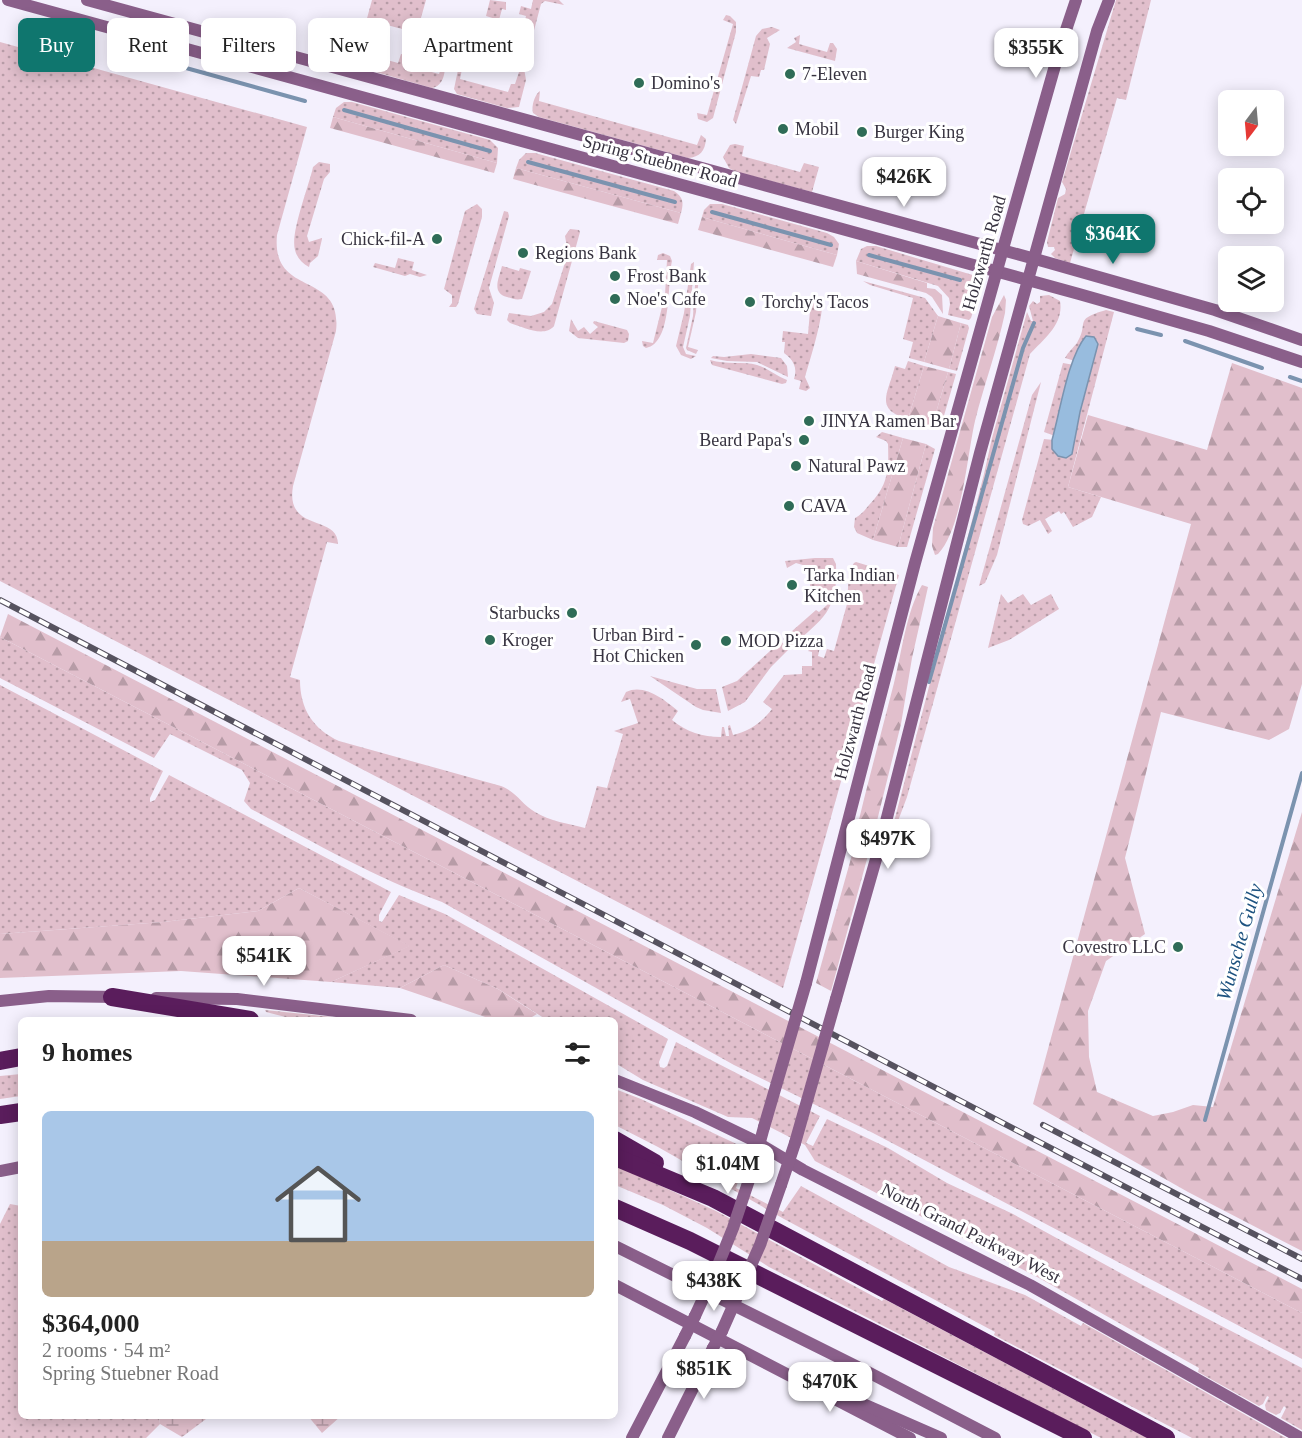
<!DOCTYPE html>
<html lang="en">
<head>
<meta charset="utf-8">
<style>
	:root { --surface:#fff; --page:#f2f2f2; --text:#222; --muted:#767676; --accent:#0f766e }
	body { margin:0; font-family:Georgia,serif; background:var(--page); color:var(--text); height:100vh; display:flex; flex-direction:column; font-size:22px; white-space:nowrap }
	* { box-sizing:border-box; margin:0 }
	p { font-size:20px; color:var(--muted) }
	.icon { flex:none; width:33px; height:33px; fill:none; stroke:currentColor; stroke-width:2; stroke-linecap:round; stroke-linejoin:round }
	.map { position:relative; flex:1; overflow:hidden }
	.sheet { position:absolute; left:18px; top:1017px; width:600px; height:402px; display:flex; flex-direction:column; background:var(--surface); border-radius:9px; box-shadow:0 3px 15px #0003 }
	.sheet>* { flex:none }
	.banner { position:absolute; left:18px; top:18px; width:600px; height:54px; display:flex; gap:12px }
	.needle { width:39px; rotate:196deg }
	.buttons { position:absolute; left:1218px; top:90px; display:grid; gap:12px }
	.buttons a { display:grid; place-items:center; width:66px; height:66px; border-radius:9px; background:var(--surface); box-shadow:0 3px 15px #0003; font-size:30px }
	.price { position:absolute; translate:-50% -51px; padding:0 14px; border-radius:12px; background:#fff; color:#222; font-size:20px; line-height:39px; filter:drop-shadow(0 2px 3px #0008) }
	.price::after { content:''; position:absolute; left:50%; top:36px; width:18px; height:14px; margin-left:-9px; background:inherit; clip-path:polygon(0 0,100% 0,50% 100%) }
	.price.current { background:var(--accent); color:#fff }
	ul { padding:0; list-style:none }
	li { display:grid; align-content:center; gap:12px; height:318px; padding:0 24px }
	li span { display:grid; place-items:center; height:186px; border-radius:9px; color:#555 }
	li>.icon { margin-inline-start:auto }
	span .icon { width:108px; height:108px; fill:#fffc; stroke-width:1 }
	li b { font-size:26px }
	h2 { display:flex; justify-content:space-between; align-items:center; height:72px; padding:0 24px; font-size:26px }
	.chip { padding:0 21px; border-radius:9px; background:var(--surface); box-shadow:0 3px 15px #0003; font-size:21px; line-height:54px }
	.chip.current { background:var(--accent); color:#fff }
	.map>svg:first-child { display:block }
	.grass { fill:url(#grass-dots) }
	.forest { fill:url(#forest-firs) }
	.wetland { fill:url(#wetland-marsh) }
	.water { fill:#98bcde; stroke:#7b93af; stroke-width:1.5 }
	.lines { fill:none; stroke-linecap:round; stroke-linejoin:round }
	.stream { stroke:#7b93af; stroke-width:4 }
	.secondary { stroke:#8a5f8a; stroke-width:12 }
	.motorway { stroke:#5a1d5c; stroke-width:18 }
	.rail-casing { stroke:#56525f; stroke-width:6 }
	.rail { stroke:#fff; stroke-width:4; stroke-dasharray:11; stroke-linecap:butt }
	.secondary-bridge { stroke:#8a5f8a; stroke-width:12 }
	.poi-dot { fill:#2f6c57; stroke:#fff; stroke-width:2 }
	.labels { text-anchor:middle; stroke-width:6; stroke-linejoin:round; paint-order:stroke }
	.poi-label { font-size:18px; fill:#373340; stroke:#fff; text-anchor:start }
	.street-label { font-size:18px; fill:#373340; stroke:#fff }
	.water-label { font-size:20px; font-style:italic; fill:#1e5380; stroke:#fff }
</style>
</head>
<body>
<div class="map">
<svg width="1302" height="1438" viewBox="0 0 1302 1438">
	<defs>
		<pattern id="grass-dots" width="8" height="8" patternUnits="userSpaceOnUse" patternTransform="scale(1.5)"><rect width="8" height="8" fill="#e1bfcc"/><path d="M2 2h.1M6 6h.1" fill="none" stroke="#b79ca7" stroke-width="1.8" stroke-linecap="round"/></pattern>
		<pattern id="forest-firs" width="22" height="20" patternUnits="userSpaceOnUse" patternTransform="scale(1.5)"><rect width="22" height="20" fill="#e1bfcc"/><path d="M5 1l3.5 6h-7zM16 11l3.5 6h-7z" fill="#b79ca7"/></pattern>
		<pattern id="wetland-marsh" width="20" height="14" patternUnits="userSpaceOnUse" patternTransform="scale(1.5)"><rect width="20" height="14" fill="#e1bfcc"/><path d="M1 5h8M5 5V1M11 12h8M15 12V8" fill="none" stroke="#b79ca7"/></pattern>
	</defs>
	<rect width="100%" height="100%" fill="#f4f0fd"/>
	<g class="grass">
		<polygon points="372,0 426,0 417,32 419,33 416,41 406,40 404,38 406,30 387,25 383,34 371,31 366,22"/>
		<polygon points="490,0 506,2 506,10 502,9 499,20 486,16"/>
		<polygon points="533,0 559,0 564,5 545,1 541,4 524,68 526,80 519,107 507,108 457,94 454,89 458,70 462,69 460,79 508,92 511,84 515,84 519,72 515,69 518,57 510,54 512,49 517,50 526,16 519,14 521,6 531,9"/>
		<polygon points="1116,0 1151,0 1126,100 1117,98 1070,263 1055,258 1051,254 1055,250 1054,247 1048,247 1047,242 1058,198 1065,194 1066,189 1062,182"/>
		<polygon points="726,15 730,16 736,22 736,32 713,118 707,122 698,119 697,113 707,115 733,24 723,20"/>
		<polygon points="485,19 494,21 488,44 493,45 492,50 478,46"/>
		<polygon points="772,27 780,30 767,38 770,44 764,70 761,70 759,77 751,76 736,124 733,120 756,36 762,29"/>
		<polygon points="800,35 799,44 827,52 830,43 833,43 837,49 835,61 787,48 796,42 794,38"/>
		<path d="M0 42 307 127 277 235C271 299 343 269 336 331L293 486C285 533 338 514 338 544L327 542 290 677 300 680C300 709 313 729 339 741L501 786C518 793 521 804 535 812 549 821 570 824 585 828L597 786 607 788 623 734 614 731 638 723 630 699 621 702 626 692C644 683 665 700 678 711L672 720C687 732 702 737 721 737L722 727H724L726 736H729L728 726 730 725 733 735C750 731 762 722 772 709L763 702 784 675 802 674V666H812V652L808 651 812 648 820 647 818 656 824 658 827 649 834 651 847 604 849 571 854 563 856 562 899 575 783 988 0 581Z"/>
		<path d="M366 44 370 45 369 55 398 63 401 54 406 55V65L439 74 442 66 445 65C445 74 443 86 432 88L369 70 357 61 358 50Z"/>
		<path d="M540 91 539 101 697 145 701 135 706 139C705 151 700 157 688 158L539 117 533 113C531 106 535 94 540 91Z"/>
		<polygon points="344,102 352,102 490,140 498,148 497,163 333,117 336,108"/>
		<polygon points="735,144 744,146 742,156 800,172 804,163 819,167 812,192 736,172 729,168 723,157 730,145"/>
		<path d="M526 153H535L674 191C683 197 684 202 681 213L516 168 519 160Z"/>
		<path d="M319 162 330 164V172L324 179 307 236 309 242 322 238V239L318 256 310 263 309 267C302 263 297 258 295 250 290 233 309 186 313 167Z"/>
		<polygon points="477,204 482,209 482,217 458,304 456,307 449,307 452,303 452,295 444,289 465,211"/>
		<polygon points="710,204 722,204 827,233 834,237 839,244 837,255 702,217 704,210"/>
		<polygon points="504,211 508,212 509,216 489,288 494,303 491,316 477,314 474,309"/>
		<path d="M570 229 579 230 580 232 554 326C544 338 523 327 510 323L507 320 509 313 531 316 544 312 552 304 568 253 565 236Z"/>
		<polygon points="867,246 876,246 976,276 981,280 976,284 979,292 971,318 969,320 948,315 950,304 949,298 938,286 856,261 861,249"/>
		<path d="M663 253 670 256 672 261C667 281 673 343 646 348L643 346 642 341 653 343 665 295 667 260H657L658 255Z"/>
		<polygon points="398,258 414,262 412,270 427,275 420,277 410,274 405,276 373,267 375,263 395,268"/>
		<polygon points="694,262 690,316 683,347 686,354 696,356 691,359 681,355 676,346 684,313 691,264"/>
		<path d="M502 266 519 271 520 268 531 271 522 299C516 300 513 299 507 297 491 293 499 278 502 266Z"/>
		<polygon points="696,270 709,272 699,273 696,312 688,347 698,350 696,354 687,350 686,348 693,316"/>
		<polygon points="863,281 925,298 938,316 924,362 909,358 913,342 903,339 913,298 870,285"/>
		<path d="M1049 295 1060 301C1064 324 1045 338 1030 354L907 797 886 853 984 474 992 438 1027 312 1031 321H1033L1029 306 1033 301 1037 304 1040 302V296Z"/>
		<path d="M815 296 821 297C827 307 809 363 805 377L810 388 806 391 799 389 801 381 794 379C798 368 793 359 784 353L785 342H782L783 331 808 334 811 300Z"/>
		<path d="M1106 310 1114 312 1068 487 1101 497 1092 517 1073 527 1064 512 1061 514 1059 511 1045 519 1052 531 1048 534 1040 520 1028 526 1023 524 1022 520 1044 439 1054 440 1055 436 1044 432 1063 363 1074 365 1075 361 1065 358C1068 352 1073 348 1077 343 1090 322 1072 320 1106 310Z"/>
		<polygon points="571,319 578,331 584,327 590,334 598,327 593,323 594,321 627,330 629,334 628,341 624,343 578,338 569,331"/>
		<polygon points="961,323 968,325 969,328 957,371 949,369"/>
		<polygon points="751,354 781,358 787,366 788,377 757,362 727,361 711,358 713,356 724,357"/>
		<path d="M710 360C726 365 744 361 757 365 768 368 776 376 787 380L786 383 782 384 712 365Z"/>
		<path d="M908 361 924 366 908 419C874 409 888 394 895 366L905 369Z"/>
		<polygon points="948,372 956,374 941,426 932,426"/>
		<polygon points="1041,382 997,555 985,583 979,586 1032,395"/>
		<path d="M882 432 903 438 873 540 857 533 854 527 855 518C861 515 865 510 869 505 888 485 889 471 888 444L886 441 876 437Z"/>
		<polygon points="926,444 935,449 907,547 898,547"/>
		<path d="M815 558H833L836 564C838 612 823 618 791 647L783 639 816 610 819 612 827 605 810 586 811 576 806 566 796 563 787 568 785 561Z"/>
		<polygon points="1001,594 1008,603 1023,594 1031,605 1051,594 1059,609 1009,640 988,648"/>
		<path d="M0 637 1302 1313V1359L873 1133 734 1065 442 902C373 877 315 843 251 809L244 801 250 783 242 770 170 734 154 758 0 678Z"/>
		<polygon points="781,641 788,650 771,667 745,702 728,711 722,687 737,681"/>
		<polygon points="650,676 697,689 716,689 721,713 703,710 696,707"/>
		<polygon points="0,685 163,771 150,798 150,802 155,800 169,775 391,892 379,915 379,921 382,922 399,895 445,914 668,1039 659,1062 660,1067 664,1068 667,1066 676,1042 820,1116 806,1143 813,1146 827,1119 888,1148 947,1183 1013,1214 1135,1281 1302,1368 1302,1430 1281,1418 1286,1408 1284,1406 1280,1413 1276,1415 1266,1410 1265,1405 1269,1397 1267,1396 1263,1404 1259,1406 1198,1372 1199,1368 1039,1278 815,1161 805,1145 752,1118 728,1117 643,1080 615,1063 615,1020 547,1020 498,989 444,965 400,988 331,982 409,946 299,888 258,911 163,922 0,934"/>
		<polygon points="265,1010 361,1020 297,1020 266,1012"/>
		<polygon points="21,1074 21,1096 0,1099 0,1076"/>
		<polygon points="615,1089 641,1099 745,1148 747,1153 736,1188 783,1212 801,1186 949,1267 1025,1295 1081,1326 1083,1323 1286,1438 1192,1438 994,1335 995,1332 784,1219 658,1147 615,1125"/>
		<polygon points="615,1165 716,1211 882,1301 884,1299 1147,1438 1101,1438 769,1267 707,1228 663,1205 615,1185"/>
		<polygon points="10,1204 21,1206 21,1416 159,1416 160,1424 146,1438 0,1438 0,1224"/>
	</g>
	<g class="forest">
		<polygon points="333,117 497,163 494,173 330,128"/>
		<polygon points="516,168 681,213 678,224 513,179"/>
		<polygon points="702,217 837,255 833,267 698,230"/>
		<polygon points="856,261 927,283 927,288 935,289 942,295 943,314 932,297 926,293 857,274"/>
		<path d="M1004 295 1006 300 1005 313C997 350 984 385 975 421 967 456 962 529 938 554L935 555 932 546 933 528 992 317Z"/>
		<polygon points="938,316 961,323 949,369 924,362"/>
		<polygon points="1232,363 1302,388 1302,684 1289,729 1269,740 1161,712 1125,858 1145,934 1106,961 1088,1011 1089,1057 1097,1092 1153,1116 1173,1112 1193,1105 1213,1107 1302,812 1302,1251 1188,1192 1033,1104 1191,524 1068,487 1088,415 1207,450"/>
		<polygon points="924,366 948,372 932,426 908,419"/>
		<polygon points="903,438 926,444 898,547 873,540"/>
		<path d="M922 585 928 587 912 658 901 724 873 837 831 991 816 983 857 837 855 836C867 785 881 734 894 683 902 652 906 612 922 585Z"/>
		<polygon points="8,614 1302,1289 1302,1313 0,637"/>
		<polygon points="299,888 410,946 331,982 181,971 0,978 0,934 163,922 258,911"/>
		<polygon points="444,965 498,989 537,1014 527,1020 494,1020 400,988"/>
	</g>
	<g class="wetland">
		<polygon points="159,1416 210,1416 182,1437 160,1424"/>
		<polygon points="308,1416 341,1416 322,1433"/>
	</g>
	<path class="water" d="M1086 336 1094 337 1098 344 1080 412 1072 454 1066 458 1058 456 1052 449V440C1060 412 1068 357 1086 336Z"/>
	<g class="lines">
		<g class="stream">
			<polyline points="121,50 305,101"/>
			<polyline points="344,110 490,151"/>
			<polyline points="528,162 675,202"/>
			<polyline points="712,212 831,245"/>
			<polyline points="869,255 960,280"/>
			<polyline points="1137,329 1161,335"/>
			<polyline points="1185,341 1262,368"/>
			<polyline points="1290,377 1302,381"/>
			<polyline points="929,682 1023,348 1034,323"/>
			<polyline points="1205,1120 1302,773"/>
		</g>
		<g class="secondary">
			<polyline points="8,0 1079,294 1209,331 1302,362"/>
			<polyline points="87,0 1046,262 1215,310 1302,340"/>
			<polyline points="806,983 915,563 1008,231 1060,48 1076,0"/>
			<polyline points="156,998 237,999 411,1020"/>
			<polyline points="836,999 880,845 980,453 1097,31 1109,0"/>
			<polyline points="0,1001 49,996 117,997"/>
			<polyline points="615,1080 695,1112 753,1140 803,1170 1030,1285 1301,1438"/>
			<polyline points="0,1171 21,1167"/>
			<polyline points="752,1171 764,1127"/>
			<polyline points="781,1185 795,1143"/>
			<polyline points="615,1246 866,1371 995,1438"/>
			<polyline points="615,1285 910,1438"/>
			<polyline points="695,1316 714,1275"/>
			<polyline points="722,1331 741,1288"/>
			<polyline points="854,1400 941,1438"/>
			<polyline points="632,1438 685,1336"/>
			<polyline points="668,1438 713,1348"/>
		</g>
		<g class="motorway">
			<polyline points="112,997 250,1020"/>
			<polyline points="0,1061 21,1057"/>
			<polyline points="0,1115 21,1112"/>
			<polyline points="615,1140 655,1163"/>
			<polyline points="615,1157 713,1198 1166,1438"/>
			<polyline points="615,1208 690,1241 1083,1438"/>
		</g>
		<defs>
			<g id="rail">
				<polyline points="0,600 1302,1279"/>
				<polyline points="1043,1125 1302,1259"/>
			</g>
		</defs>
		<use href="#rail" class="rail-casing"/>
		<use href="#rail" class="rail"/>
		<g class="secondary-bridge">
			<polyline points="764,1127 806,983"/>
			<polyline points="795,1143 836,999"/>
			<polyline points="714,1275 733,1228 752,1171"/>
			<polyline points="741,1288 760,1245 781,1185"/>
			<polyline points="685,1336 695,1316"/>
			<polyline points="713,1348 722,1331"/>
		</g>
	</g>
	<g class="poi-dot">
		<circle cx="790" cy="74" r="6"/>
		<circle cx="639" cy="83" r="6"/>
		<circle cx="783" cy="129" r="6"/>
		<circle cx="862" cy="132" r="6"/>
		<circle cx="437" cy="239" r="6"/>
		<circle cx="523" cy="253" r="6"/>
		<circle cx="615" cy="276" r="6"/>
		<circle cx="615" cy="299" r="6"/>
		<circle cx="750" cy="302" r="6"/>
		<circle cx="809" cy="421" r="6"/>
		<circle cx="804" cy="440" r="6"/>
		<circle cx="796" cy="466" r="6"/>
		<circle cx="789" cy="506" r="6"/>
		<circle cx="792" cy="585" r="6"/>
		<circle cx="572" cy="613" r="6"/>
		<circle cx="490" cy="640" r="6"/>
		<circle cx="726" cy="641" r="6"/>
		<circle cx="696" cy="645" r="6"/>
		<circle cx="1178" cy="947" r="6"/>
	</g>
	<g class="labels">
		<g class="poi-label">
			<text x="802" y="80">7-Eleven</text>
			<text x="651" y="89">Domino's</text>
			<text x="795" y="135">Mobil</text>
			<text x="874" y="138">Burger King</text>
			<text x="425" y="245" text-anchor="end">Chick-fil-A</text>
			<text x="535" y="259">Regions Bank</text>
			<text x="627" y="282">Frost Bank</text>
			<text x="627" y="305">Noe's Cafe</text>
			<text x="762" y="308">Torchy's Tacos</text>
			<text x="821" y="427">JINYA Ramen Bar</text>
			<text x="792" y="446" text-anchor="end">Beard Papa's</text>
			<text x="808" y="472">Natural Pawz</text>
			<text x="801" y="512">CAVA</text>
			<text x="804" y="581">Tarka Indian<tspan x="804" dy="21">Kitchen</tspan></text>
			<text x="560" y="619" text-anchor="end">Starbucks</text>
			<text x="684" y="641" text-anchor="end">Urban Bird -<tspan x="684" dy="21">Hot Chicken</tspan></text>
			<text x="502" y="646">Kroger</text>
			<text x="738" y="647">MOD Pizza</text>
			<text x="1166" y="953" text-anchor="end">Covestro LLC</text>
		</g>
		<g class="street-label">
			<text transform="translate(660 161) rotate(15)" y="6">Spring Stuebner Road</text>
			<text transform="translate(984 253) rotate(-74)" y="6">Holzwarth Road</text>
			<text transform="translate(855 722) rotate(-75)" y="6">Holzwarth Road</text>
			<text transform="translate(971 1233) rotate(27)" y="6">North Grand Parkway West</text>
		</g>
		<g class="water-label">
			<text transform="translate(1239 942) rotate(-74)" y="7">Wunsche Gully</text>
		</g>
	</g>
</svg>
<div class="buttons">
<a><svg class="needle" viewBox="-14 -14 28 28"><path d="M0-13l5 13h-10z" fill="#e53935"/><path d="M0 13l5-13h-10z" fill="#767676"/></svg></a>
<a><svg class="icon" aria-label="locate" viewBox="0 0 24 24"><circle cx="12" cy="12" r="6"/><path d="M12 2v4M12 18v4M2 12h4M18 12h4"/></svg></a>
<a><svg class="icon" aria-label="layers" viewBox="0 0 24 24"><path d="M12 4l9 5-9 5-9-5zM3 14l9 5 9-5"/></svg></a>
</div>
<b class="price" style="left:1036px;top:79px">$355K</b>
<b class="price" style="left:904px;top:208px">$426K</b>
<b class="price current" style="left:1113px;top:265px">$364K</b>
<b class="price" style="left:888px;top:870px">$497K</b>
<b class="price" style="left:264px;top:987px">$541K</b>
<b class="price" style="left:728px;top:1195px">$1.04M</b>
<b class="price" style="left:714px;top:1312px">$438K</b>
<b class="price" style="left:704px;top:1400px">$851K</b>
<b class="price" style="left:830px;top:1413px">$470K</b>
<div class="banner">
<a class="chip current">Buy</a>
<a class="chip">Rent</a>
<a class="chip">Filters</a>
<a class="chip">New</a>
<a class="chip">Apartment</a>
</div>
<section class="sheet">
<h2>9 homes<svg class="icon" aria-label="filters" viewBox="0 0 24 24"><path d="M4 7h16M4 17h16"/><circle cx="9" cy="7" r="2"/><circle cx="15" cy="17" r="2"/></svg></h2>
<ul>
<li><span style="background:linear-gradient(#a9c7e8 70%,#b9a48a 0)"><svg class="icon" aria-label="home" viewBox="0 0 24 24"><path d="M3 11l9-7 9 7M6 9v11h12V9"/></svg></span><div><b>$364,000</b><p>2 rooms · 54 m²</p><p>Spring Stuebner Road</p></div></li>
</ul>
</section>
</div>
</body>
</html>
